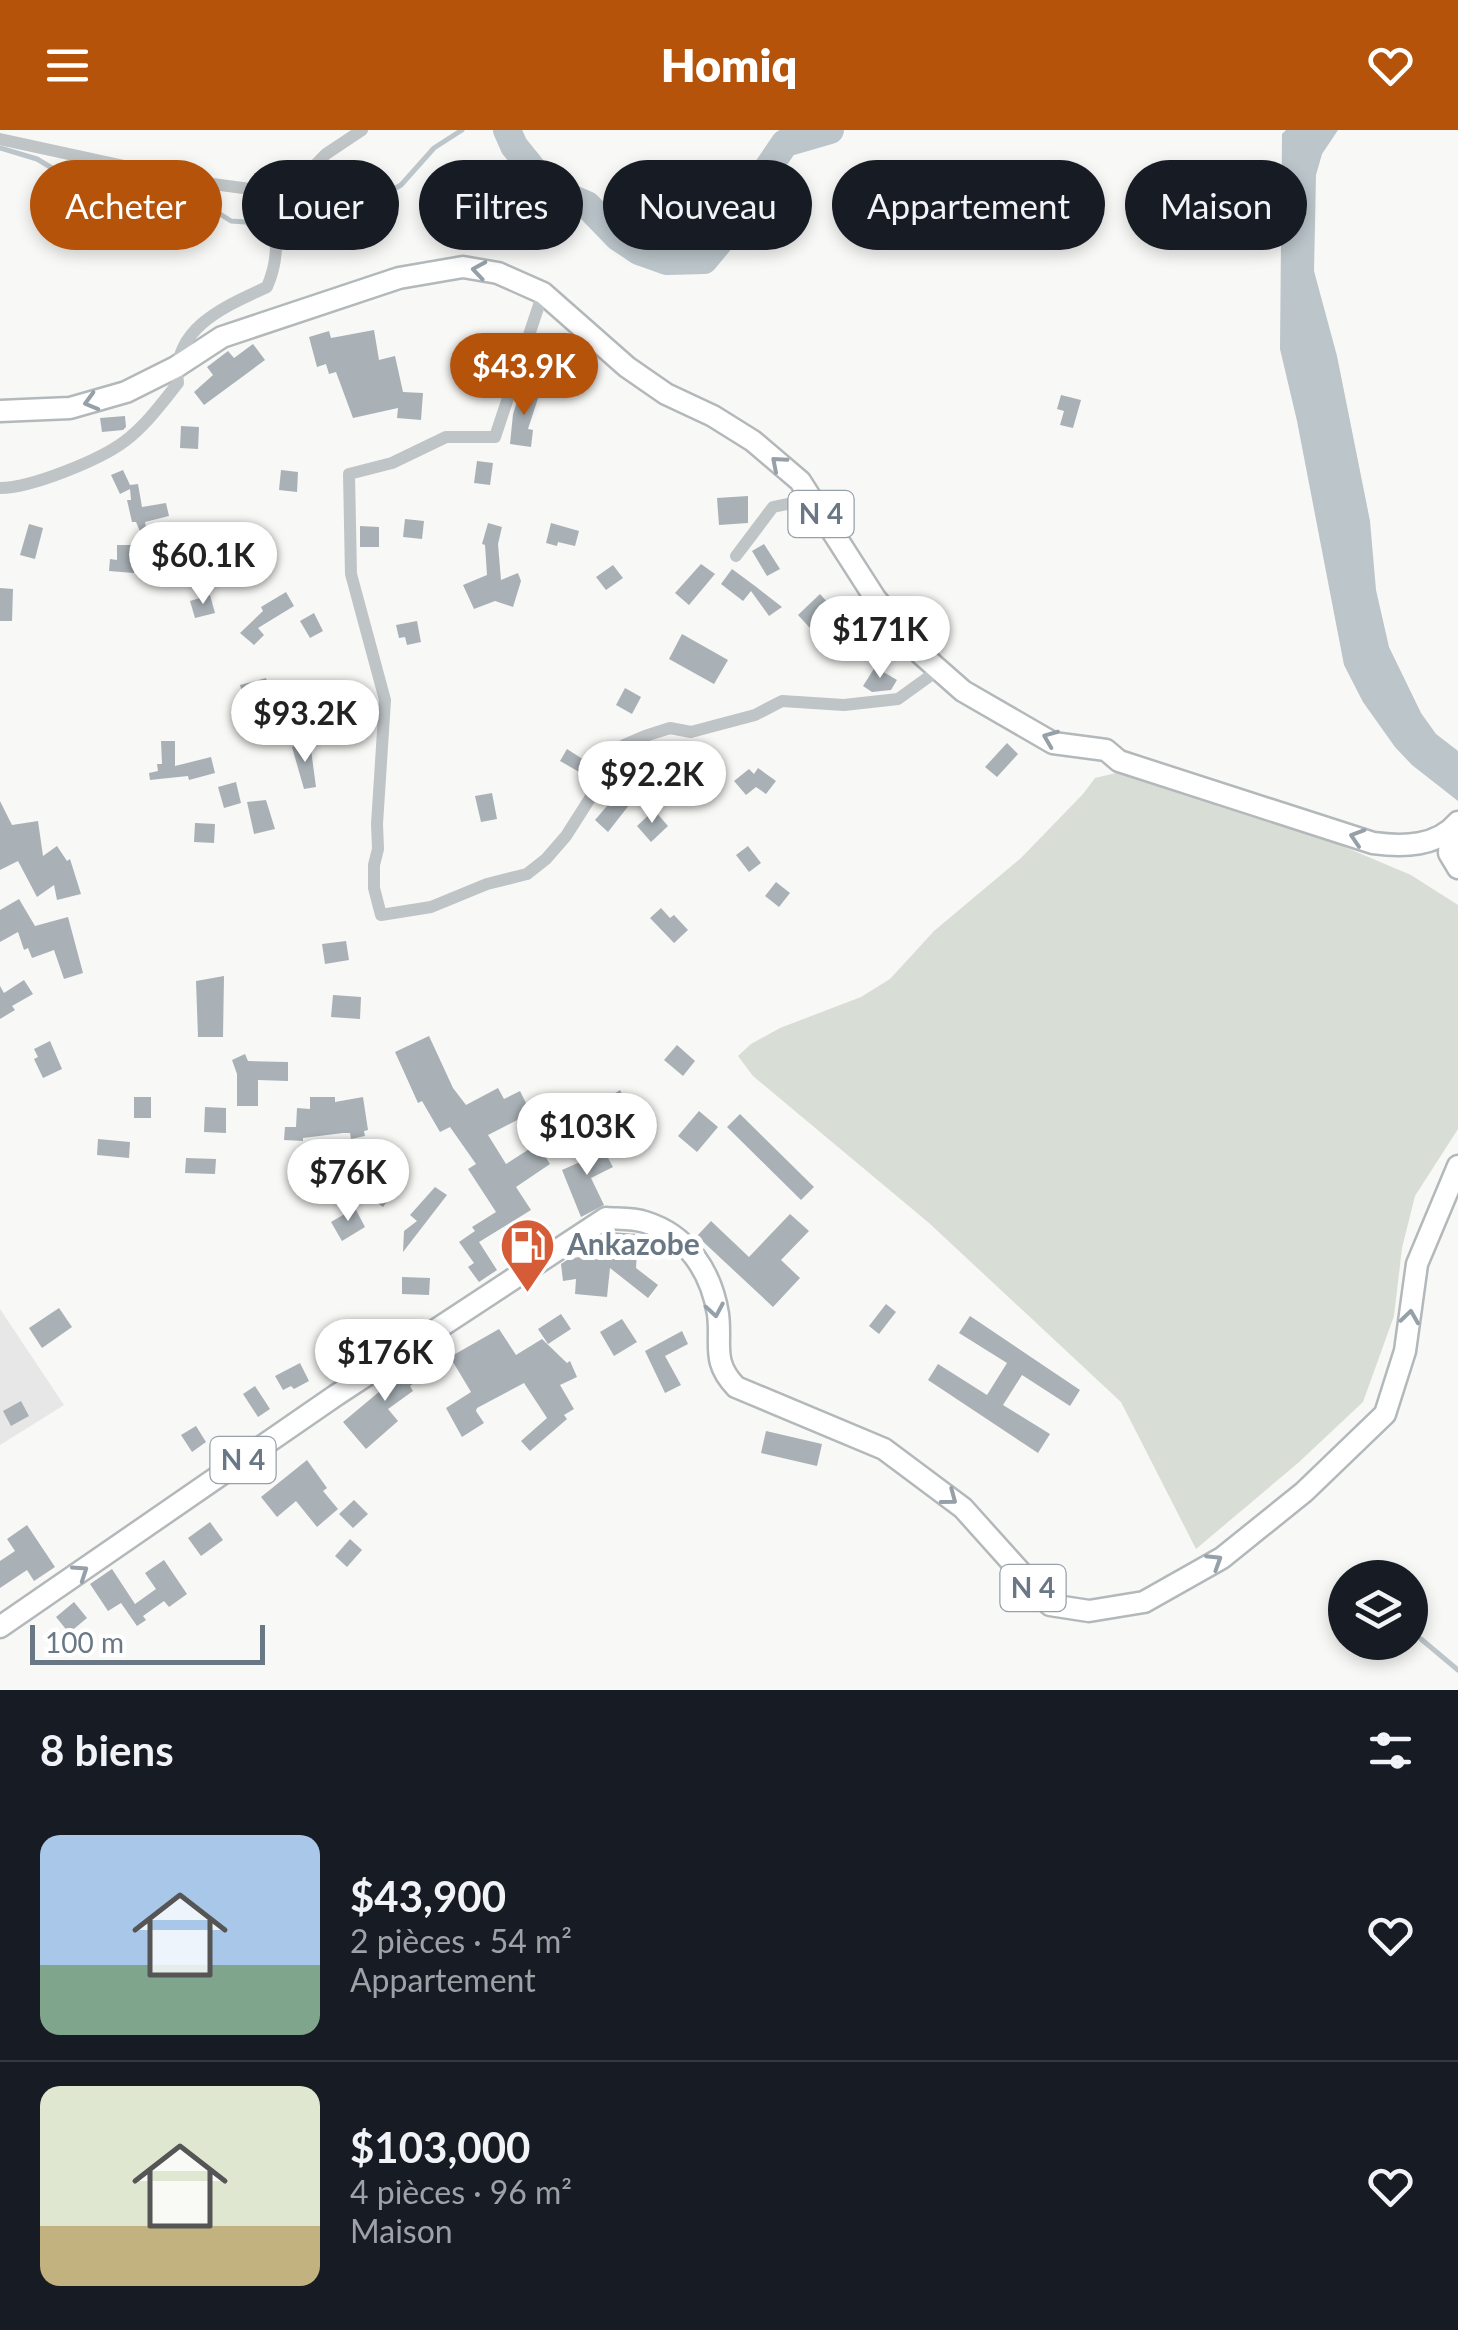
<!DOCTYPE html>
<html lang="fr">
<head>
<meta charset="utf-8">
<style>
	:root { --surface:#171b24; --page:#20242c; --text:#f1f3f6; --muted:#9ea1a6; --line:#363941; --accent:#b45309 }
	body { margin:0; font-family:Lato,sans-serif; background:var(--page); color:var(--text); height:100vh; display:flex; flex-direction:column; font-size:38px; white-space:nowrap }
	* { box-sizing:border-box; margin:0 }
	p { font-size:32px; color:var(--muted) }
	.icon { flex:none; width:55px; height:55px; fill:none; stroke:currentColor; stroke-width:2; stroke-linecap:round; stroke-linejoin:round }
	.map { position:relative; height:1560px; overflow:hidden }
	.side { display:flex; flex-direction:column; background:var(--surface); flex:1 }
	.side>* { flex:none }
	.banner { position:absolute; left:30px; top:30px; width:1400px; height:90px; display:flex; gap:20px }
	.tools { position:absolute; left:1328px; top:1430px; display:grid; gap:20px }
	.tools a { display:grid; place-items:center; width:100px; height:100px; border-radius:50%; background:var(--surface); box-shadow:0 5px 15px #0003; font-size:50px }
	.scale { position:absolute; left:30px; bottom:25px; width:235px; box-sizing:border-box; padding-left:10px; border:5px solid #697884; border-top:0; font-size:28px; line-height:35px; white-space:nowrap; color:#697884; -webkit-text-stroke:8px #fff; paint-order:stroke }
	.price { position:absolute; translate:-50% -85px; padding:0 22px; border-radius:35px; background:#fff; color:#222; font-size:32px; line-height:65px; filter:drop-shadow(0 2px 5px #0008) }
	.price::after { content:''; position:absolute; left:50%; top:60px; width:30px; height:22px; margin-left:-15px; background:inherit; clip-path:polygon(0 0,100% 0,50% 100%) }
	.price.selected { background:var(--accent); color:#fff }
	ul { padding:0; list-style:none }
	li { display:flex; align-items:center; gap:30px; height:250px; padding:0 40px }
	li+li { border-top:2px solid var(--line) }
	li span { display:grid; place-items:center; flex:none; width:280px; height:200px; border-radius:20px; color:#555 }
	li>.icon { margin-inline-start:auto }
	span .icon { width:120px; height:120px; fill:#fffc; stroke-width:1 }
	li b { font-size:42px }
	h2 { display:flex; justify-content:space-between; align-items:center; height:120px; padding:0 40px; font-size:42px }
	.chip { padding:0 35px; border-radius:45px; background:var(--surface); box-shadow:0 5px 15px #0003; font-size:35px; line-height:90px }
	.chip.selected { background:var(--accent); color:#fff }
	header { display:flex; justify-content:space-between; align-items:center; height:130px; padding:0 40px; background:var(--accent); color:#fff; font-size:45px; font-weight:800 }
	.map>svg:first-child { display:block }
	.built { fill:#e6e7e6 }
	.green { fill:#d8ddd5 }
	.water { fill:#bbc5ca }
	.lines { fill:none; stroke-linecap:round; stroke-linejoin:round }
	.stream { stroke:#bbc5ca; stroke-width:5 }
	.river { stroke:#bbc5ca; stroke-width:28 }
	.building { fill:#a9b1b6 }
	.primary-casing { stroke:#b3b8bb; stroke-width:25 }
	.minor { stroke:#bfc4c7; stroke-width:12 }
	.primary { stroke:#fff; stroke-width:20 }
	.oneway { stroke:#96a0a9 }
	.labels { text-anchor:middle; stroke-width:10; stroke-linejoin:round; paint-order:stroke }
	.shield { fill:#fff; stroke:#96a0a9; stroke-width:2.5 }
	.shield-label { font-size:28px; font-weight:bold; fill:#697884 }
	.poi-label { font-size:30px; font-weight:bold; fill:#697884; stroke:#fff; text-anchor:start }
</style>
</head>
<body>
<header><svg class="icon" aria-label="menu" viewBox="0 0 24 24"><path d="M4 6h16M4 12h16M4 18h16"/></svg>Homiq<svg class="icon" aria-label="heart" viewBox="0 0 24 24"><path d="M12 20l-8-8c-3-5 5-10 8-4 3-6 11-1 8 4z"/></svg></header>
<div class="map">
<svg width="1458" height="1560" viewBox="0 0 1458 1560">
	<rect width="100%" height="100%" fill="#f8f8f6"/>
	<polygon class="built" points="0,1179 64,1275 0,1315"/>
	<polygon class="green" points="1137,638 1321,707 1411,745 1458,775 1458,999 1415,1066 1402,1118 1394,1186 1363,1272 1298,1333 1196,1419 1121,1272 929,1093 753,946 738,926 751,914 780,898 861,867 890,849 934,801 1021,728 1083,664 1095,648"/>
	<polygon class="water" points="1286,0 1338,0 1322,24 1316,45 1314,141 1337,226 1370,391 1376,460 1389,517 1421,583 1436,604 1458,621 1458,671 1412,635 1395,617 1363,572 1344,535 1297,291 1280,219 1282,4"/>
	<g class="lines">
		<g class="stream">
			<polyline points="0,18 37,29 77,53 113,63 134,63 167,72 209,77 231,91 246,92 269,111"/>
			<polyline points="321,100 401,55 434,18 462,0"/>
			<polyline points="1421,1509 1458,1540"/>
		</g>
		<polyline class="river" points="507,0 514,16 548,58 587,75 618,107 639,121 667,131 704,130 754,70 759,51 785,13 830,0"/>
	</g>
	<g class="building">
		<polygon points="374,200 379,230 395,226 403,262 423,263 421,290 397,288 398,278 353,288 336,242 329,244 326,234 317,237 309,207 329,201 331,208"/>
		<polygon points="253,214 265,230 204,275 194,262 213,245 207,237 228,221 234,228"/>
		<polygon points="522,257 540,262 528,299 533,300 531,317 510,314 513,284"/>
		<polygon points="1061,265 1081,270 1073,298 1060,295 1064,281 1057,279"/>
		<polygon points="125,286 126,297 123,300 102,302 100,288"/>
		<polygon points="181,296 199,297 198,319 180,318"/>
		<polygon points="477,331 493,333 490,355 474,353"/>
		<polygon points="123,340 130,355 138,354 142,377 166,373 169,386 145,392 147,404 142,406 136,392 132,392 127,370 131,370 130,359 120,364 111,345"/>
		<polygon points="281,340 298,342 297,362 279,360"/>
		<polygon points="748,366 748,393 719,395 717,368"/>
		<polygon points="405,389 424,391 422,409 403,407"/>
		<polygon points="488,393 502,397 498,414 501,450 518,443 521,451 513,477 495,471 474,479 463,455 487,445 485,415 482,414"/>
		<polygon points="551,393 579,401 575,416 558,412 557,416 546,413"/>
		<polygon points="29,394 43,398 35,429 20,425"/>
		<polygon points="360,396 379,397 379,417 360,417"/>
		<polygon points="764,414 780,439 767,446 752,421"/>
		<polygon points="117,415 133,415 134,443 109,441 110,429 117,430"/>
		<polygon points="701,434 715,444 689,475 675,463"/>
		<polygon points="613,435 623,448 606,460 596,447"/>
		<polygon points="732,439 755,456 782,477 769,486 751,461 743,471 721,454"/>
		<polygon points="0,458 13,459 12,491 0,491"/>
		<polygon points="286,462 294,476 258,498 264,505 254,515 240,503 263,481 261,477"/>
		<polygon points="820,464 855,503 833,523 798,485"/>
		<polygon points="210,465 215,483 195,488 190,471"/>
		<polygon points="314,483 323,501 310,508 300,491"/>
		<polygon points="417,491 421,512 407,515 405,507 399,508 396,495"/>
		<polygon points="682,504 728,530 714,554 669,529"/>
		<polygon points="875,537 897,550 891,560 872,562 863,556"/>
		<polygon points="266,548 272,567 246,577 240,555"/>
		<polygon points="625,558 641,567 632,584 616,575"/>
		<polygon points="161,611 175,611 175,636 211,627 215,643 189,650 188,646 150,650 149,643 158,641 157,634 162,634"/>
		<polygon points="310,612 316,657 304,659 292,617"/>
		<polygon points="1007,613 1018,624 997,647 985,637"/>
		<polygon points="598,618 608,621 588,652 579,647 581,643 560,631 567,619 592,635"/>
		<polygon points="758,638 776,651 766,664 756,657 746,665 734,651 749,639 754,644"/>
		<polygon points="627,642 644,656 608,702 595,690 619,662 615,658"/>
		<polygon points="236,652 241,673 224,678 218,657"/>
		<polygon points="492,663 497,689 481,692 475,666"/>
		<polygon points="266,670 275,699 254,704 247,672"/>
		<polygon points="0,671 12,695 38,691 43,726 57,716 67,731 70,729 81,764 57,770 54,755 37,767 18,731 0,740"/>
		<polygon points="654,680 668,696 651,712 637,696"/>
		<polygon points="195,693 215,694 214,713 194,712"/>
		<polygon points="748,716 761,733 749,742 736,725"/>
		<polygon points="776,752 790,763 779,777 765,766"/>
		<polygon points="19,769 35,796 68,787 83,843 64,849 54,820 32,828 28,818 24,820 18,802 0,812 0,780"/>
		<polygon points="661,778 670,788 674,785 688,800 674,813 650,788"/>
		<polygon points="346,811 349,830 325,834 322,814"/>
		<polygon points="224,846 223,907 198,907 196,851"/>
		<polygon points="24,850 33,864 12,876 15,880 0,889 0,856 4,863"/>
		<polygon points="333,865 361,867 360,889 331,887"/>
		<polygon points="429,906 453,958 466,975 498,958 504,969 520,961 531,983 488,1005 506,1034 537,1014 550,1034 516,1057 531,1080 479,1112 497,1140 479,1152 468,1137 474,1133 459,1112 475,1101 472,1097 496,1082 468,1039 476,1034 450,997 440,1002 422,971 418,973 395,922"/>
		<polygon points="50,911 62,939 43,948 34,929 38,927 34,919"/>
		<polygon points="677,915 695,931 683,946 664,930"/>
		<polygon points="245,924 248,931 288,932 288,951 258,950 258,976 237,976 237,944 232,930"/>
		<polygon points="620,960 634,985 623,991 609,967"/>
		<rect x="134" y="967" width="17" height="21"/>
		<polygon points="310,967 335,967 335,972 363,967 368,1000 364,1001 365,1006 351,1009 350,1003 343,1003 303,1008 303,1011 284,1010 285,997 296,997 297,978 310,979"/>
		<polygon points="205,977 226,978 226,1003 204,1002"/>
		<polygon points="699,981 718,997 697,1022 678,1006"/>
		<polygon points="740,984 814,1057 801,1070 727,997"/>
		<polygon points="597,1008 613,1037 591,1048 604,1075 581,1087 562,1040 589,1028 582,1016"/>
		<polygon points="98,1009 130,1012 129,1028 97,1025"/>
		<polygon points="186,1028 216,1029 215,1044 185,1043"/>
		<polygon points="379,1052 393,1062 383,1077 369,1067"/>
		<polygon points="435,1057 447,1065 403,1122 404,1101 417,1091 410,1085"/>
		<polygon points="355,1078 365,1097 342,1111 331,1092"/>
		<polygon points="790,1084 809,1101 781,1130 800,1148 773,1177 697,1106 711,1091 749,1127"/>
		<polygon points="610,1102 638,1104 636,1138 658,1155 648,1168 610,1138 607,1167 575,1164 576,1149 563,1151 561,1134 570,1128 592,1126 587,1117"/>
		<polygon points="402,1147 430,1148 429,1165 402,1164"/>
		<polygon points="886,1174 896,1182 879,1204 869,1196"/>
		<polygon points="59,1178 72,1197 42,1218 29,1198"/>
		<polygon points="561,1184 571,1199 548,1214 538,1199"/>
		<polygon points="970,1186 1080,1260 1070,1276 1022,1245 1003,1275 1050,1304 1038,1323 928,1250 938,1234 987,1265 1007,1233 959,1203"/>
		<polygon points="622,1189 637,1212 614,1226 600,1202"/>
		<polygon points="499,1199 516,1225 542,1209 567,1233 570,1231 577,1247 560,1255 574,1279 564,1285 567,1289 530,1321 521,1311 547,1288 524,1253 477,1278 476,1281 484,1293 462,1307 446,1278 471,1262 450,1227"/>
		<polygon points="682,1201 688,1214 665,1226 681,1255 665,1263 645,1221"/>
		<polygon points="422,1225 432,1239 410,1256 413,1261 388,1279 398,1291 366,1319 343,1292 386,1256 382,1252"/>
		<polygon points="300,1233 309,1251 294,1259 291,1256 283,1260 275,1246"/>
		<polygon points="255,1256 270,1279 258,1287 243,1264"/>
		<polygon points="21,1271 29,1286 11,1296 3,1281"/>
		<polygon points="196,1296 206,1312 192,1322 181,1305"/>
		<polygon points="766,1301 822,1314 817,1336 761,1323"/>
		<polygon points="307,1330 327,1358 323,1361 338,1379 317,1397 296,1371 277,1387 261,1367"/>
		<polygon points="354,1370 368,1384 353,1398 339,1384"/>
		<polygon points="210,1392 223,1410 201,1426 188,1408"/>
		<polygon points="27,1395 55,1437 34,1451 27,1440 0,1458 0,1431 15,1421 7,1409"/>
		<polygon points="350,1409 362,1420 347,1437 335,1426"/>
		<polygon points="164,1430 187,1464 169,1477 164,1471 143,1486 146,1490 137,1496 121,1473 108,1481 90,1454 112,1439 135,1474 156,1459 145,1443"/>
		<polygon points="74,1472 87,1488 69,1503 56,1487"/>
	</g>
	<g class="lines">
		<defs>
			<g id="primary">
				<path d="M0 281 70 278 126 262 176 237 222 207 399 148 463 137 498 143 543 163 627 237 666 264 713 286 753 311 800 351 875 468 921 524 963 561 1053 613 1106 620 1119 631 1373 713C1403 717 1437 717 1458 692"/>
				<polyline points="1451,701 1449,723 1458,738"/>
				<path d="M0 1497 335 1266 606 1088C618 1089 633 1088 645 1092 687 1105 711 1141 718 1184 722 1215 711 1231 736 1257L884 1319 963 1378 1050 1475 1089 1481 1144 1472 1222 1428 1304 1362 1385 1284 1405 1221 1417 1134 1458 1036"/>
			</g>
		</defs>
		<use href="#primary" class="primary-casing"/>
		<g class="minor">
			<path d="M0 9 198 52 265 61C276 97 282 122 267 157 226 176 171 198 178 253 162 273 146 295 125 311 100 330 31 358 0 358"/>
			<polyline points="265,61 298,53 326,24 362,0"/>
			<polyline points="543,163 495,307 446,307 392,333 349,344 351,444 385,570 377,694 378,719 374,735 374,758 381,785 431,777 487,754 527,744 546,729 566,706 624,615 645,606 670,598 691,602 755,585 782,571 844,575 898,569 941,538"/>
			<polyline points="736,426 773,377 811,369"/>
		</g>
		<use href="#primary" class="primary"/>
	</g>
	<defs><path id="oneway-chevron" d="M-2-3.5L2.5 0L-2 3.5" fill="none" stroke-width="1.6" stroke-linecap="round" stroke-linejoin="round" transform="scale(2.5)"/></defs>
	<g class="oneway">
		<use href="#oneway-chevron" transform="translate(479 140) rotate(-171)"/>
		<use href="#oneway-chevron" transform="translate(91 272) rotate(164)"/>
		<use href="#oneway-chevron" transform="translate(778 333) rotate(-139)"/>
		<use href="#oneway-chevron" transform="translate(1050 608) rotate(-158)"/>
		<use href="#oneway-chevron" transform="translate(1357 707) rotate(-162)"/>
		<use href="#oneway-chevron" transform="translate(715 1180) rotate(80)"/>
		<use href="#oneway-chevron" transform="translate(1410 1187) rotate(-82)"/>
		<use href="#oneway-chevron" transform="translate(950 1368) rotate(37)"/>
		<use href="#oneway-chevron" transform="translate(1215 1431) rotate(-32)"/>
		<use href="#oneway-chevron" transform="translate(81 1442) rotate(-34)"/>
	</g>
	<defs>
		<symbol id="fuel-pin" viewBox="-11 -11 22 30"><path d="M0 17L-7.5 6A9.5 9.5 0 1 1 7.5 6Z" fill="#d65c38" stroke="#fff"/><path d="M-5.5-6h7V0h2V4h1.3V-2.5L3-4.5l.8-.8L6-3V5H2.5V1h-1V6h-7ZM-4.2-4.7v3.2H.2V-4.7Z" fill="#fff"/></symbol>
	</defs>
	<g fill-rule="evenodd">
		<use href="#fuel-pin" x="496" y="1084" width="63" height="86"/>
	</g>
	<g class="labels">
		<g class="shield">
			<rect x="788.5" y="361" width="65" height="46" rx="8"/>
			<rect x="210.5" y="1307" width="65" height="46" rx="8"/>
			<rect x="1000.5" y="1435" width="65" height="46" rx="8"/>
		</g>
		<g class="shield-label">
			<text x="821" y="394">N 4</text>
			<text x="243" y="1340">N 4</text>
			<text x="1033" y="1468">N 4</text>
		</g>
		<g class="poi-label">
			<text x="567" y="1125">Ankazobe</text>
		</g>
	</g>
</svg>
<div class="tools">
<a><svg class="icon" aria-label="layers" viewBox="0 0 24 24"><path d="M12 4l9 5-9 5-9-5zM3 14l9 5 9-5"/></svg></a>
</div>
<div class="scale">100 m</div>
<b class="price selected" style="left:524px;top:288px">$43.9K</b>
<b class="price" style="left:203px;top:477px">$60.1K</b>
<b class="price" style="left:880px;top:551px">$171K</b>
<b class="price" style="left:305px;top:635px">$93.2K</b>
<b class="price" style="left:652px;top:696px">$92.2K</b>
<b class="price" style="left:587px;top:1048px">$103K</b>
<b class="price" style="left:348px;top:1094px">$76K</b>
<b class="price" style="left:385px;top:1274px">$176K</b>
<div class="banner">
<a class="chip selected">Acheter</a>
<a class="chip">Louer</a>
<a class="chip">Filtres</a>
<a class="chip">Nouveau</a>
<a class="chip">Appartement</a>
<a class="chip">Maison</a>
</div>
</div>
<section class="side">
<h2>8 biens<svg class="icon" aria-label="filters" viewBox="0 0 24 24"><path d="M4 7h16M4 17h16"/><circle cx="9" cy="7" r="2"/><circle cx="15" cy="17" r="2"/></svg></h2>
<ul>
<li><span style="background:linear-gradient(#a9c7e8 65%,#7fa58c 0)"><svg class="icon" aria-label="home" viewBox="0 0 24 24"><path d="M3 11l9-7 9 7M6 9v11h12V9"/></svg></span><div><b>$43,900</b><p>2 pièces · 54 m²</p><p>Appartement</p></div><svg class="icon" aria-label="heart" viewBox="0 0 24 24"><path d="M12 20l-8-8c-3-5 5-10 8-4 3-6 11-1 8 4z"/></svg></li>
<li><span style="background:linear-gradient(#dfe7d0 70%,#c2b280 0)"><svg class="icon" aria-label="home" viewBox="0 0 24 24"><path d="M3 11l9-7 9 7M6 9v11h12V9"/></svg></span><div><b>$103,000</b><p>4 pièces · 96 m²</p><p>Maison</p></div><svg class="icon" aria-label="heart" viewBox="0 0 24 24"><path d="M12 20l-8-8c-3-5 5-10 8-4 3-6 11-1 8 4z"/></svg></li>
</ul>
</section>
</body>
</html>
